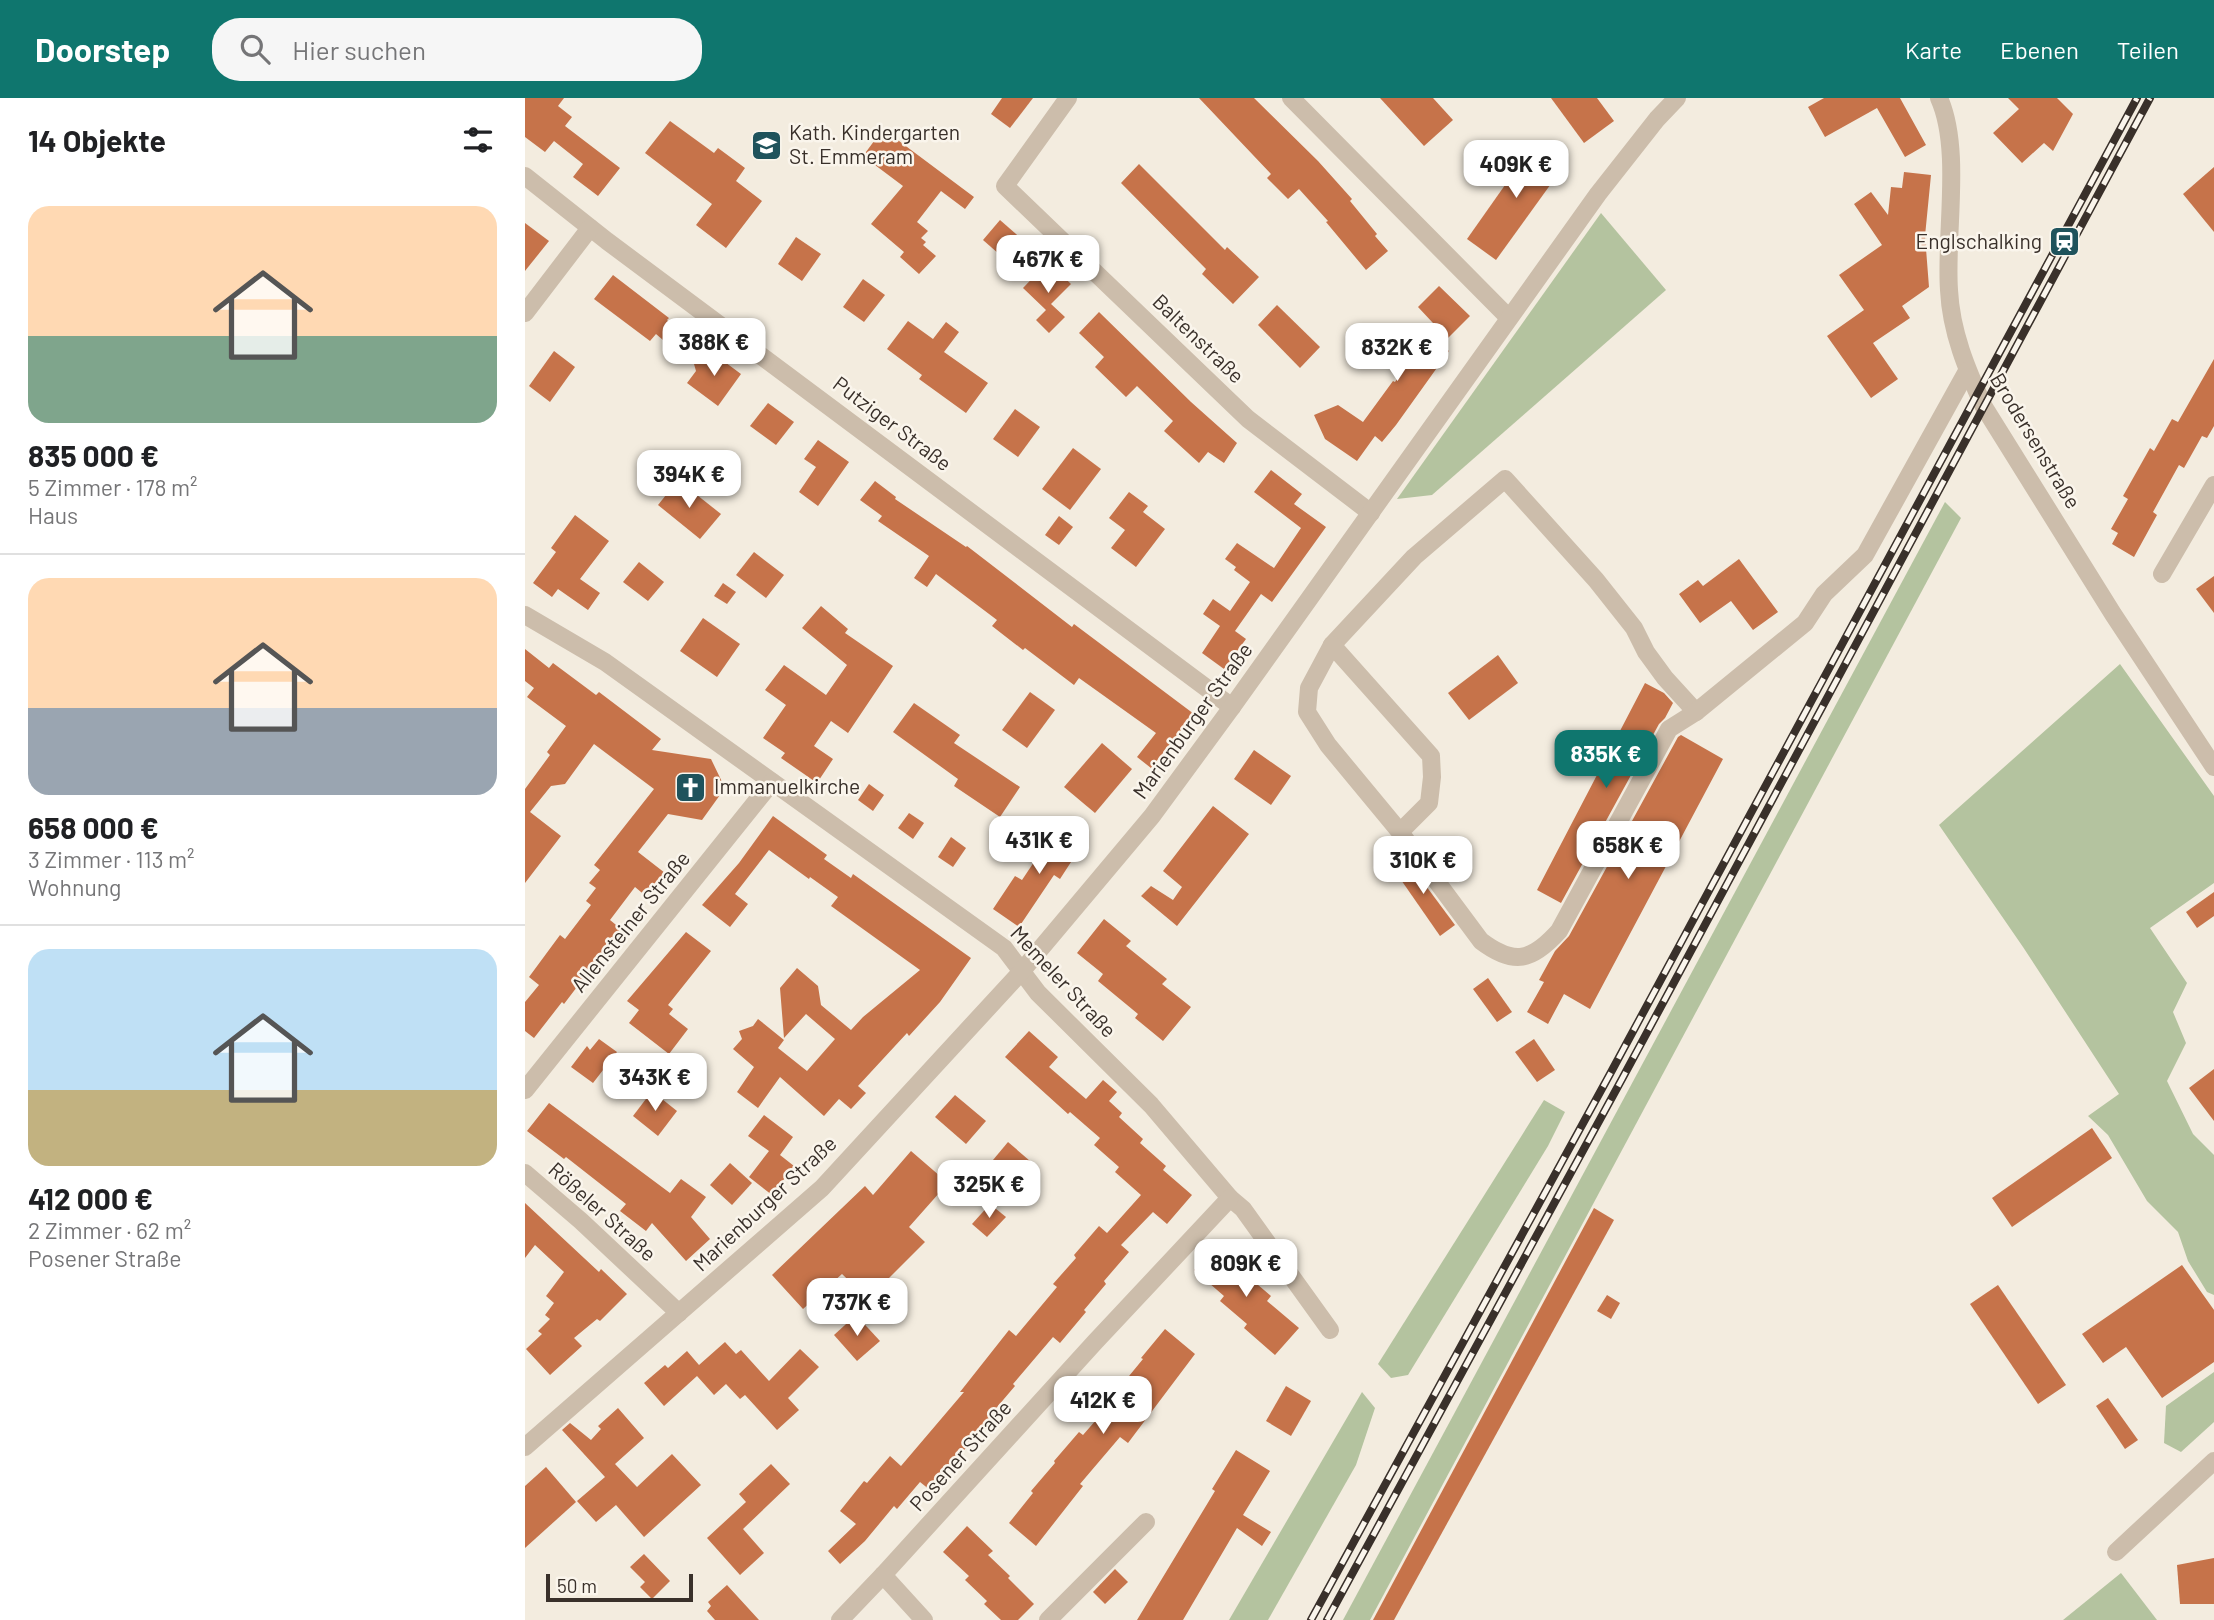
<!DOCTYPE html>
<html lang="de">
<head>
<meta charset="utf-8">
<style>
	:root { --surface:#fff; --page:#f6f6f6; --text:#202124; --muted:#757577; --line:#e0e0e0; --accent:#0f766e }
	body { margin:0; font-family:Barlow,sans-serif; background:var(--page); color:var(--text); height:100vh; display:flex; flex-direction:column; font-size:26px; white-space:nowrap }
	* { box-sizing:border-box; margin:0 }
	p { font-size:23px; color:var(--muted) }
	.icon { flex:none; width:38px; height:38px; fill:none; stroke:currentColor; stroke-width:2; stroke-linecap:round; stroke-linejoin:round }
	.map { position:relative; flex:1; overflow:hidden }
	.side { display:flex; flex-direction:column; background:var(--surface); width:525px }
	.side>* { flex:none }
	.scale { position:absolute; left:21px; bottom:18px; width:147px; box-sizing:border-box; padding-left:7px; border:4px solid #39302a; border-top:0; font-size:19px; line-height:24px; white-space:nowrap; color:#39302a; -webkit-text-stroke:5px #faf5ec; paint-order:stroke }
	.price { position:absolute; translate:-50% -60px; padding:0 16px; border-radius:14px; background:#fff; color:#222; font-size:23px; line-height:46px; filter:drop-shadow(0 2px 4px #0008) }
	.price::after { content:''; position:absolute; left:50%; top:42px; width:21px; height:16px; margin-left:-10px; background:inherit; clip-path:polygon(0 0,100% 0,50% 100%) }
	.price.selected { background:var(--accent); color:#fff }
	ul { padding:0; list-style:none }
	li { display:grid; align-content:center; gap:14px; height:371px; padding:0 28px }
	li+li { border-top:2px solid var(--line) }
	li span { display:grid; place-items:center; height:217px; border-radius:21px; color:#555 }
	li>.icon { margin-inline-start:auto }
	span .icon { width:126px; height:126px; fill:#fffc; stroke-width:1 }
	li b { font-size:30px }
	h2 { display:flex; justify-content:space-between; align-items:center; height:84px; padding:0 28px; font-size:30px }
	header { display:flex; align-items:center; gap:42px; box-sizing:border-box; height:98px; padding:0 35px; background:var(--accent); color:#fff }
	header strong { font-size:33px }
	nav { display:flex; gap:38px; margin-inline-start:auto; font-size:24px }
	.search { width:490px; height:63px; background:var(--page); display:flex; align-items:center; gap:18px; box-sizing:border-box; padding:0 24px; border-radius:28px; color:var(--muted); font-size:26px }
	main { display:flex; flex:1; min-height:0 }
	.map>svg:first-child { display:block }
	.green { fill:#b4c39f }
	.building { fill:#c6734a }
	.lines { fill:none; stroke-linecap:round; stroke-linejoin:round }
	.minor { stroke:#ccbdab; stroke-width:18 }
	.rail-casing { stroke:#39302a; stroke-width:8 }
	.rail { stroke:#faf5ec; stroke-width:5; stroke-dasharray:16; stroke-linecap:butt }
	.labels { text-anchor:middle; stroke-width:5; stroke-linejoin:round; paint-order:stroke }
	.poi-label { font-size:21px; fill:#39302a; stroke:#faf5ec; text-anchor:start }
	.street-label { font-size:21px; fill:#39302a; stroke:#faf5ec }
</style>
</head>
<body>
<header>
<strong>Doorstep</strong>
<div class="search"><svg class="icon" aria-label="search" viewBox="0 0 24 24"><circle cx="10" cy="10" r="6"/><path d="M15 15l6 6"/></svg>Hier suchen</div>
<nav><a>Karte</a><a>Ebenen</a><a>Teilen</a></nav>
</header>
<main>
<section class="side">
<h2>14 Objekte<svg class="icon" aria-label="filters" viewBox="0 0 24 24"><path d="M4 7h16M4 17h16"/><circle cx="9" cy="7" r="2"/><circle cx="15" cy="17" r="2"/></svg></h2>
<ul>
<li><span style="background:linear-gradient(#ffd9b3 60%,#7fa58c 0)"><svg class="icon" aria-label="home" viewBox="0 0 24 24"><path d="M3 11l9-7 9 7M6 9v11h12V9"/></svg></span><div><b>835 000 €</b><p>5 Zimmer · 178 m²</p><p>Haus</p></div></li>
<li><span style="background:linear-gradient(#ffd9b3 60%,#9aa5b1 0)"><svg class="icon" aria-label="home" viewBox="0 0 24 24"><path d="M3 11l9-7 9 7M6 9v11h12V9"/></svg></span><div><b>658 000 €</b><p>3 Zimmer · 113 m²</p><p>Wohnung</p></div></li>
<li><span style="background:linear-gradient(#bfe0f5 65%,#c2b280 0)"><svg class="icon" aria-label="home" viewBox="0 0 24 24"><path d="M3 11l9-7 9 7M6 9v11h12V9"/></svg></span><div><b>412 000 €</b><p>2 Zimmer · 62 m²</p><p>Posener Straße</p></div></li>
</ul>
</section>
<div class="map">
<svg width="1689" height="1522" viewBox="0 0 1689 1522">
	<rect width="100%" height="100%" fill="#f3ecdf"/>
	<g class="green">
		<polygon points="1076,115 1141,192 907,397 872,401"/>
		<polygon points="1420,404 1436,420 845,1522 818,1522"/>
		<polygon points="1595,566 1689,698 1689,785 1625,830 1662,885 1648,914 1661,945 1642,983 1668,1036 1689,1057 1689,1197 1682,1194 1663,1163 1653,1134 1622,1103 1583,1037 1563,1018 1594,996 1498,849 1414,727"/>
		<polygon points="1019,1002 1040,1014 1023,1048 883,1277 866,1280 853,1266"/>
		<polygon points="1689,1274 1689,1324 1656,1354 1639,1345 1641,1308"/>
		<polygon points="837,1294 850,1310 831,1367 743,1522 704,1522"/>
		<polygon points="1596,1475 1632,1522 1538,1522"/>
	</g>
	<g class="building">
		<polygon points="0,0 39,0 33,8 47,19 40,28 95,70 73,98 48,79 58,66 29,43 20,54 0,39"/>
		<polygon points="477,0 508,0 485,30 466,16"/>
		<polygon points="674,0 729,0 793,63 827,101 825,103 852,136 850,138 863,153 841,172 801,124 803,123 774,91 763,101 742,80 746,76"/>
		<polygon points="855,0 908,0 928,22 899,48"/>
		<polygon points="1026,0 1072,0 1089,23 1059,45"/>
		<polygon points="1299,0 1375,0 1401,47 1380,59 1352,10 1300,39 1283,9"/>
		<polygon points="1483,0 1532,0 1548,16 1528,53 1519,45 1497,65 1468,35 1494,11"/>
		<polygon points="145,23 189,55 193,50 220,70 211,83 237,103 201,150 171,127 187,106 120,55"/>
		<polygon points="358,31 449,99 440,111 416,93 392,124 403,133 396,140 401,144 398,147 411,158 394,176 375,159 379,154 346,126 378,88 338,58"/>
		<polygon points="1011,43 1041,65 971,162 942,141"/>
		<polygon points="614,66 700,152 702,149 734,179 708,206 677,176 681,171 596,85"/>
		<polygon points="1689,69 1689,134 1658,96"/>
		<polygon points="1379,74 1406,77 1400,138 1404,189 1377,208 1385,220 1348,245 1373,281 1346,300 1302,238 1339,212 1314,177 1357,147 1329,106 1346,94 1363,117 1366,89 1377,90"/>
		<polygon points="475,122 499,143 482,163 458,142"/>
		<polygon points="0,125 24,143 0,173"/>
		<polygon points="271,139 296,156 277,183 253,166"/>
		<polygon points="523,164 546,186 526,206 540,219 524,235 511,222 521,212 498,190"/>
		<polygon points="88,177 144,220 142,222 149,228 138,242 131,236 125,243 69,201"/>
		<polygon points="338,181 360,197 339,224 318,209"/>
		<polygon points="914,188 945,218 917,246 924,253 871,327 857,344 850,338 832,363 800,341 789,317 813,307 838,324 868,283 870,284 908,225 893,209"/>
		<polygon points="752,207 795,249 775,270 733,227"/>
		<polygon points="574,214 666,304 712,345 699,365 683,354 674,365 639,333 648,323 612,288 601,299 570,269 579,259 554,235"/>
		<polygon points="383,223 408,241 421,224 434,234 419,254 463,285 441,315 394,281 397,277 362,251"/>
		<polygon points="29,253 50,269 25,304 4,288"/>
		<polygon points="185,253 216,276 193,308 162,285 171,273 169,266 177,265"/>
		<polygon points="1689,261 1689,328 1682,340 1677,338 1659,370 1654,367 1628,414 1632,417 1609,459 1587,446 1593,435 1586,431 1603,401 1598,398 1625,350 1629,353 1647,321 1653,324"/>
		<polygon points="243,305 269,324 251,347 225,328"/>
		<polygon points="490,311 515,329 493,359 468,341"/>
		<polygon points="293,342 324,364 293,408 274,394 291,369 279,361"/>
		<polygon points="548,350 576,371 545,412 517,391"/>
		<polygon points="746,372 777,396 769,406 801,429 747,504 736,496 710,533 721,541 699,571 677,555 695,528 678,516 688,501 705,513 725,484 709,472 711,469 700,461 712,445 749,470 776,430 729,394"/>
		<polygon points="153,382 196,416 175,441 133,407"/>
		<polygon points="350,383 371,399 370,401 441,449 442,448 547,529 549,526 669,616 626,670 612,659 631,635 554,580 549,587 500,550 498,552 467,528 472,522 411,476 402,489 389,480 404,458 353,423 357,418 335,402"/>
		<polygon points="604,394 623,408 618,414 640,431 611,469 586,450 600,432 584,420"/>
		<polygon points="50,417 84,443 55,481 75,495 63,512 33,491 27,499 8,485 31,454 26,450"/>
		<polygon points="534,418 548,429 534,447 520,437"/>
		<polygon points="229,454 259,477 241,500 211,477"/>
		<polygon points="1214,461 1253,514 1228,532 1206,503 1175,525 1154,496 1173,482 1178,488"/>
		<polygon points="114,464 139,484 123,503 98,484"/>
		<polygon points="1689,478 1689,515 1671,491"/>
		<polygon points="198,485 211,494 202,506 189,498"/>
		<polygon points="296,508 323,531 320,535 368,568 323,635 306,623 289,648 308,661 292,685 256,660 260,655 238,640 261,607 240,592 259,567 301,597 322,567 277,530"/>
		<polygon points="178,520 215,546 192,579 155,553"/>
		<polygon points="0,551 24,570 28,565 71,597 74,594 136,641 127,652 186,661 200,690 177,722 143,716 113,754 140,775 122,799 110,789 85,822 96,831 39,906 37,904 9,940 0,933 0,904 14,887 4,879 35,837 40,841 66,807 61,803 71,790 64,785 75,772 69,767 129,691 69,646 40,686 26,688 5,714 36,738 0,785 0,691 25,657 22,654 41,628 2,599 9,590 0,583"/>
		<polygon points="973,557 993,585 944,622 923,595"/>
		<polygon points="1120,585 1139,595 1148,605 1140,620 1134,626 1036,805 1012,792"/>
		<polygon points="505,594 530,612 502,650 477,632"/>
		<polygon points="389,605 435,637 429,645 495,689 475,719 429,688 433,681 368,634"/>
		<polygon points="1156,637 1198,661 1065,911 1039,896 1023,926 1002,914 1019,884 1014,882 1030,853 1044,838 1153,639"/>
		<polygon points="577,645 607,671 570,715 539,689"/>
		<polygon points="729,652 766,678 746,707 709,681"/>
		<polygon points="344,686 359,697 348,713 333,702"/>
		<polygon points="688,708 724,736 652,828 616,798 626,788 648,802 657,789 638,773"/>
		<polygon points="384,715 399,725 388,741 373,730"/>
		<polygon points="248,718 302,757 299,761 326,780 328,776 446,860 415,904 384,938 382,935 333,988 341,995 326,1011 314,1001 299,1018 255,979 233,1010 212,994 229,969 208,951 217,941 214,933 228,928 233,921 259,942 253,950 282,973 310,941 281,916 259,940 255,890 272,870 293,888 296,907 326,932 338,919 395,872 306,808 313,799 285,779 284,781 244,752 210,796 223,806 205,829 177,807 214,765"/>
		<polygon points="533,728 559,744 535,781 529,777 494,829 468,811 490,778 497,782"/>
		<polygon points="426,739 441,750 428,769 413,759"/>
		<polygon points="878,757 930,827 915,838 865,766"/>
		<polygon points="1689,794 1689,818 1672,830 1661,814"/>
		<polygon points="579,821 606,843 601,848 642,881 637,886 666,909 638,943 610,920 613,916 573,883 578,876 552,855"/>
		<polygon points="161,834 186,853 143,907 148,911 144,916 163,931 144,956 104,925 114,912 102,903"/>
		<polygon points="963,880 987,914 972,924 948,891"/>
		<polygon points="504,933 533,959 524,969 561,1001 578,982 592,994 584,1003 597,1015 594,1019 618,1041 615,1045 641,1068 638,1072 667,1097 642,1126 628,1114 596,1147 604,1154 579,1183 581,1186 559,1212 561,1214 535,1245 528,1239 488,1286 490,1288 467,1315 469,1317 405,1392 395,1384 372,1411 369,1408 340,1443 315,1466 303,1453 331,1426 315,1413 339,1383 342,1385 365,1358 376,1368 439,1294 435,1294 484,1232 491,1238 532,1189 528,1186 551,1160 549,1157 574,1128 582,1135 616,1097 590,1074 594,1069 569,1047 575,1040 545,1014 543,1016 480,959"/>
		<polygon points="74,941 92,954 68,985 46,969 62,948 65,952"/>
		<polygon points="1009,941 1030,972 1012,984 990,954"/>
		<polygon points="1689,971 1689,1023 1664,990"/>
		<polygon points="127,993 152,1013 133,1038 108,1018"/>
		<polygon points="430,997 461,1023 441,1046 410,1019"/>
		<polygon points="24,1005 145,1095 156,1081 181,1099 166,1119 185,1141 161,1163 127,1125 121,1133 95,1113 101,1106 41,1059 39,1061 2,1033"/>
		<polygon points="239,1017 268,1039 255,1057 269,1068 247,1097 224,1079 244,1053 223,1038"/>
		<polygon points="1567,1030 1587,1060 1487,1129 1467,1100"/>
		<polygon points="483,1044 512,1069 492,1093 463,1068"/>
		<polygon points="386,1053 423,1085 384,1129 400,1144 343,1201 317,1176 278,1211 247,1177 340,1088 348,1097"/>
		<polygon points="205,1065 227,1085 207,1107 185,1087"/>
		<polygon points="0,1105 74,1174 76,1171 102,1196 75,1223 72,1221 49,1240 57,1248 25,1277 1,1251 17,1236 13,1233 25,1221 20,1217 29,1205 21,1198 39,1174 10,1147 0,1160"/>
		<polygon points="465,1106 481,1119 462,1139 447,1126"/>
		<polygon points="1069,1110 1089,1122 869,1522 848,1522"/>
		<polygon points="693,1144 723,1170 719,1175 746,1198 742,1203 774,1230 750,1257 719,1230 722,1226 695,1203 699,1198 669,1172"/>
		<polygon points="1657,1167 1689,1212 1689,1264 1637,1300 1601,1249 1578,1265 1557,1236"/>
		<polygon points="1473,1187 1541,1287 1513,1306 1445,1206"/>
		<polygon points="1082,1197 1095,1205 1086,1221 1072,1213"/>
		<polygon points="331,1217 355,1243 332,1263 309,1237"/>
		<polygon points="640,1231 670,1256 603,1345 595,1339 555,1386 558,1388 511,1448 484,1425 508,1395 506,1393 530,1365 529,1363 554,1334 558,1337 585,1306 597,1291 595,1289 618,1261 616,1260"/>
		<polygon points="200,1244 211,1256 216,1252 244,1283 275,1251 294,1269 263,1300 274,1312 252,1332 220,1297 215,1301 201,1286 189,1297 172,1278 139,1308 119,1285 140,1267 143,1270 162,1253 174,1267"/>
		<polygon points="761,1288 786,1303 766,1338 741,1323"/>
		<polygon points="1583,1300 1613,1342 1600,1351 1571,1308"/>
		<polygon points="93,1310 119,1340 90,1366 112,1389 147,1356 176,1387 119,1439 91,1407 71,1424 52,1403 80,1379 37,1332 45,1325 66,1342 76,1331 73,1328"/>
		<polygon points="711,1352 745,1373 718,1417 746,1434 737,1448 712,1430 658,1522 612,1522 690,1393 687,1391"/>
		<polygon points="246,1366 265,1386 218,1431 239,1455 215,1477 182,1440 221,1404 214,1396"/>
		<polygon points="21,1369 51,1404 0,1450 0,1388"/>
		<polygon points="442,1428 468,1453 463,1457 485,1478 483,1480 509,1506 493,1522 476,1522 459,1506 462,1503 440,1482 444,1478 418,1454"/>
		<polygon points="119,1456 145,1483 127,1501 115,1489 120,1484 105,1469"/>
		<polygon points="1689,1460 1689,1506 1655,1506 1652,1467"/>
		<polygon points="590,1471 603,1484 580,1506 568,1494"/>
		<polygon points="202,1487 234,1522 190,1522 182,1513 186,1508 183,1504"/>
	</g>
	<g class="lines">
		<g class="minor">
			<polyline points="543,0 480,88 723,321 846,415"/>
			<polyline points="766,0 984,220"/>
			<path d="M1414 0C1437 51 1420 136 1424 192 1426 234 1442 272 1459 309L1588 516 1689 669"/>
			<polyline points="0,78 82,143 707,609"/>
			<polyline points="0,215 65,130"/>
			<polyline points="1637,476 1689,387"/>
			<polyline points="0,517 80,564 479,850 513,895 626,1007 705,1100 718,1111 805,1232"/>
			<polyline points="807,547 889,459 980,381 1071,482 1109,530 1121,554 1140,580 1171,614"/>
			<path d="M875 734 904 705 907 679 906 658 807 547 784 590 782 614 803 647 875 734 956 843C989 868 1007 863 1034 833L1144 631 1171 614 1280 525 1299 496 1340 457 1442 273"/>
			<polyline points="0,992 247,684"/>
			<polyline points="0,1075 56,1123 154,1215"/>
			<polyline points="0,1349 297,1090 496,874 627,718 707,609 1073,96 1132,21 1152,0"/>
			<polyline points="1591,1454 1689,1363"/>
			<polyline points="358,1477 399,1522"/>
			<polyline points="315,1522 358,1477 570,1244 705,1100"/>
			<polyline points="523,1522 621,1424"/>
		</g>
		<defs>
			<g id="rail">
				<polyline points="786,1522 1085,976 1612,0"/>
				<polyline points="802,1522 1097,981 1625,0"/>
			</g>
		</defs>
		<use href="#rail" class="rail-casing"/>
		<use href="#rail" class="rail"/>
	</g>
	<defs>
		<symbol id="school-square" viewBox="-11 -11 22 22"><rect x="-9" y="-9" width="18" height="18" rx="4" fill="#1f535c" stroke="#faf5ec"/><path d="M0-5L7-2L0 1L-7-2ZM-4 1L0 2.5L4 1V4Q0 6-4 4Z" fill="#fff"/></symbol>
		<symbol id="station-square" viewBox="-11 -11 22 22"><rect x="-9" y="-9" width="18" height="18" rx="4" fill="#1f535c" stroke="#faf5ec"/><path d="M-3-6H3Q5-6 5-4V2Q5 4 3 4L4.5 6H3L1.5 4h-3L-3 6H-4.5L-3 4Q-5 4-5 2V-4Q-5-6-3-6ZM-3.5-4v3h7v-3ZM-3.5 1v1.5H-2V1ZM2 1v1.5H3.5V1Z" fill="#fff"/></symbol>
		<symbol id="church-square" viewBox="-11 -11 22 22"><rect x="-9" y="-9" width="18" height="18" rx="4" fill="#1f535c" stroke="#faf5ec"/><path d="M-1.2-6h2.4v3.5h3.3v2.4h-3.3V6h-2.4V-.1h-3.3v-2.4h3.3Z" fill="#fff"/></symbol>
	</defs>
	<g fill-rule="evenodd">
		<use href="#school-square" x="224" y="30" width="35" height="35"/>
		<use href="#station-square" x="1522" y="126" width="35" height="35"/>
		<use href="#church-square" x="148" y="672" width="35" height="35"/>
	</g>
	<g class="labels">
		<g class="poi-label">
			<text x="264" y="42">Kath. Kindergarten<tspan x="264" dy="24">St. Emmeram</tspan></text>
			<text x="1517" y="151" text-anchor="end">Englschalking</text>
			<text x="189" y="696">Immanuelkirche</text>
		</g>
		<g class="street-label">
			<text transform="translate(673 241) rotate(44)" y="7">Baltenstraße</text>
			<text transform="translate(367 326) rotate(37)" y="7">Putziger Straße</text>
			<text transform="translate(1510 343) rotate(59)" y="7">Brodersenstraße</text>
			<text transform="translate(668 623) rotate(-54)" y="7">Marienburger Straße</text>
			<text transform="translate(106 824) rotate(-51)" y="7">Allensteiner Straße</text>
			<text transform="translate(538 884) rotate(47)" y="7">Memeler Straße</text>
			<text transform="translate(240 1106) rotate(-43)" y="7">Marienburger Straße</text>
			<text transform="translate(77 1114) rotate(42)" y="7">Rößeler Straße</text>
			<text transform="translate(436 1358) rotate(-48)" y="7">Posener Straße</text>
		</g>
	</g>
</svg>
<div class="scale">50 m</div>
<b class="price" style="left:991px;top:102px">409K €</b>
<b class="price" style="left:523px;top:197px">467K €</b>
<b class="price" style="left:189px;top:280px">388K €</b>
<b class="price" style="left:872px;top:285px">832K €</b>
<b class="price" style="left:164px;top:412px">394K €</b>
<b class="price selected" style="left:1081px;top:692px">835K €</b>
<b class="price" style="left:514px;top:778px">431K €</b>
<b class="price" style="left:1103px;top:783px">658K €</b>
<b class="price" style="left:898px;top:798px">310K €</b>
<b class="price" style="left:130px;top:1015px">343K €</b>
<b class="price" style="left:464px;top:1122px">325K €</b>
<b class="price" style="left:721px;top:1201px">809K €</b>
<b class="price" style="left:332px;top:1240px">737K €</b>
<b class="price" style="left:578px;top:1338px">412K €</b>
</div>
</main>
</body>
</html>
